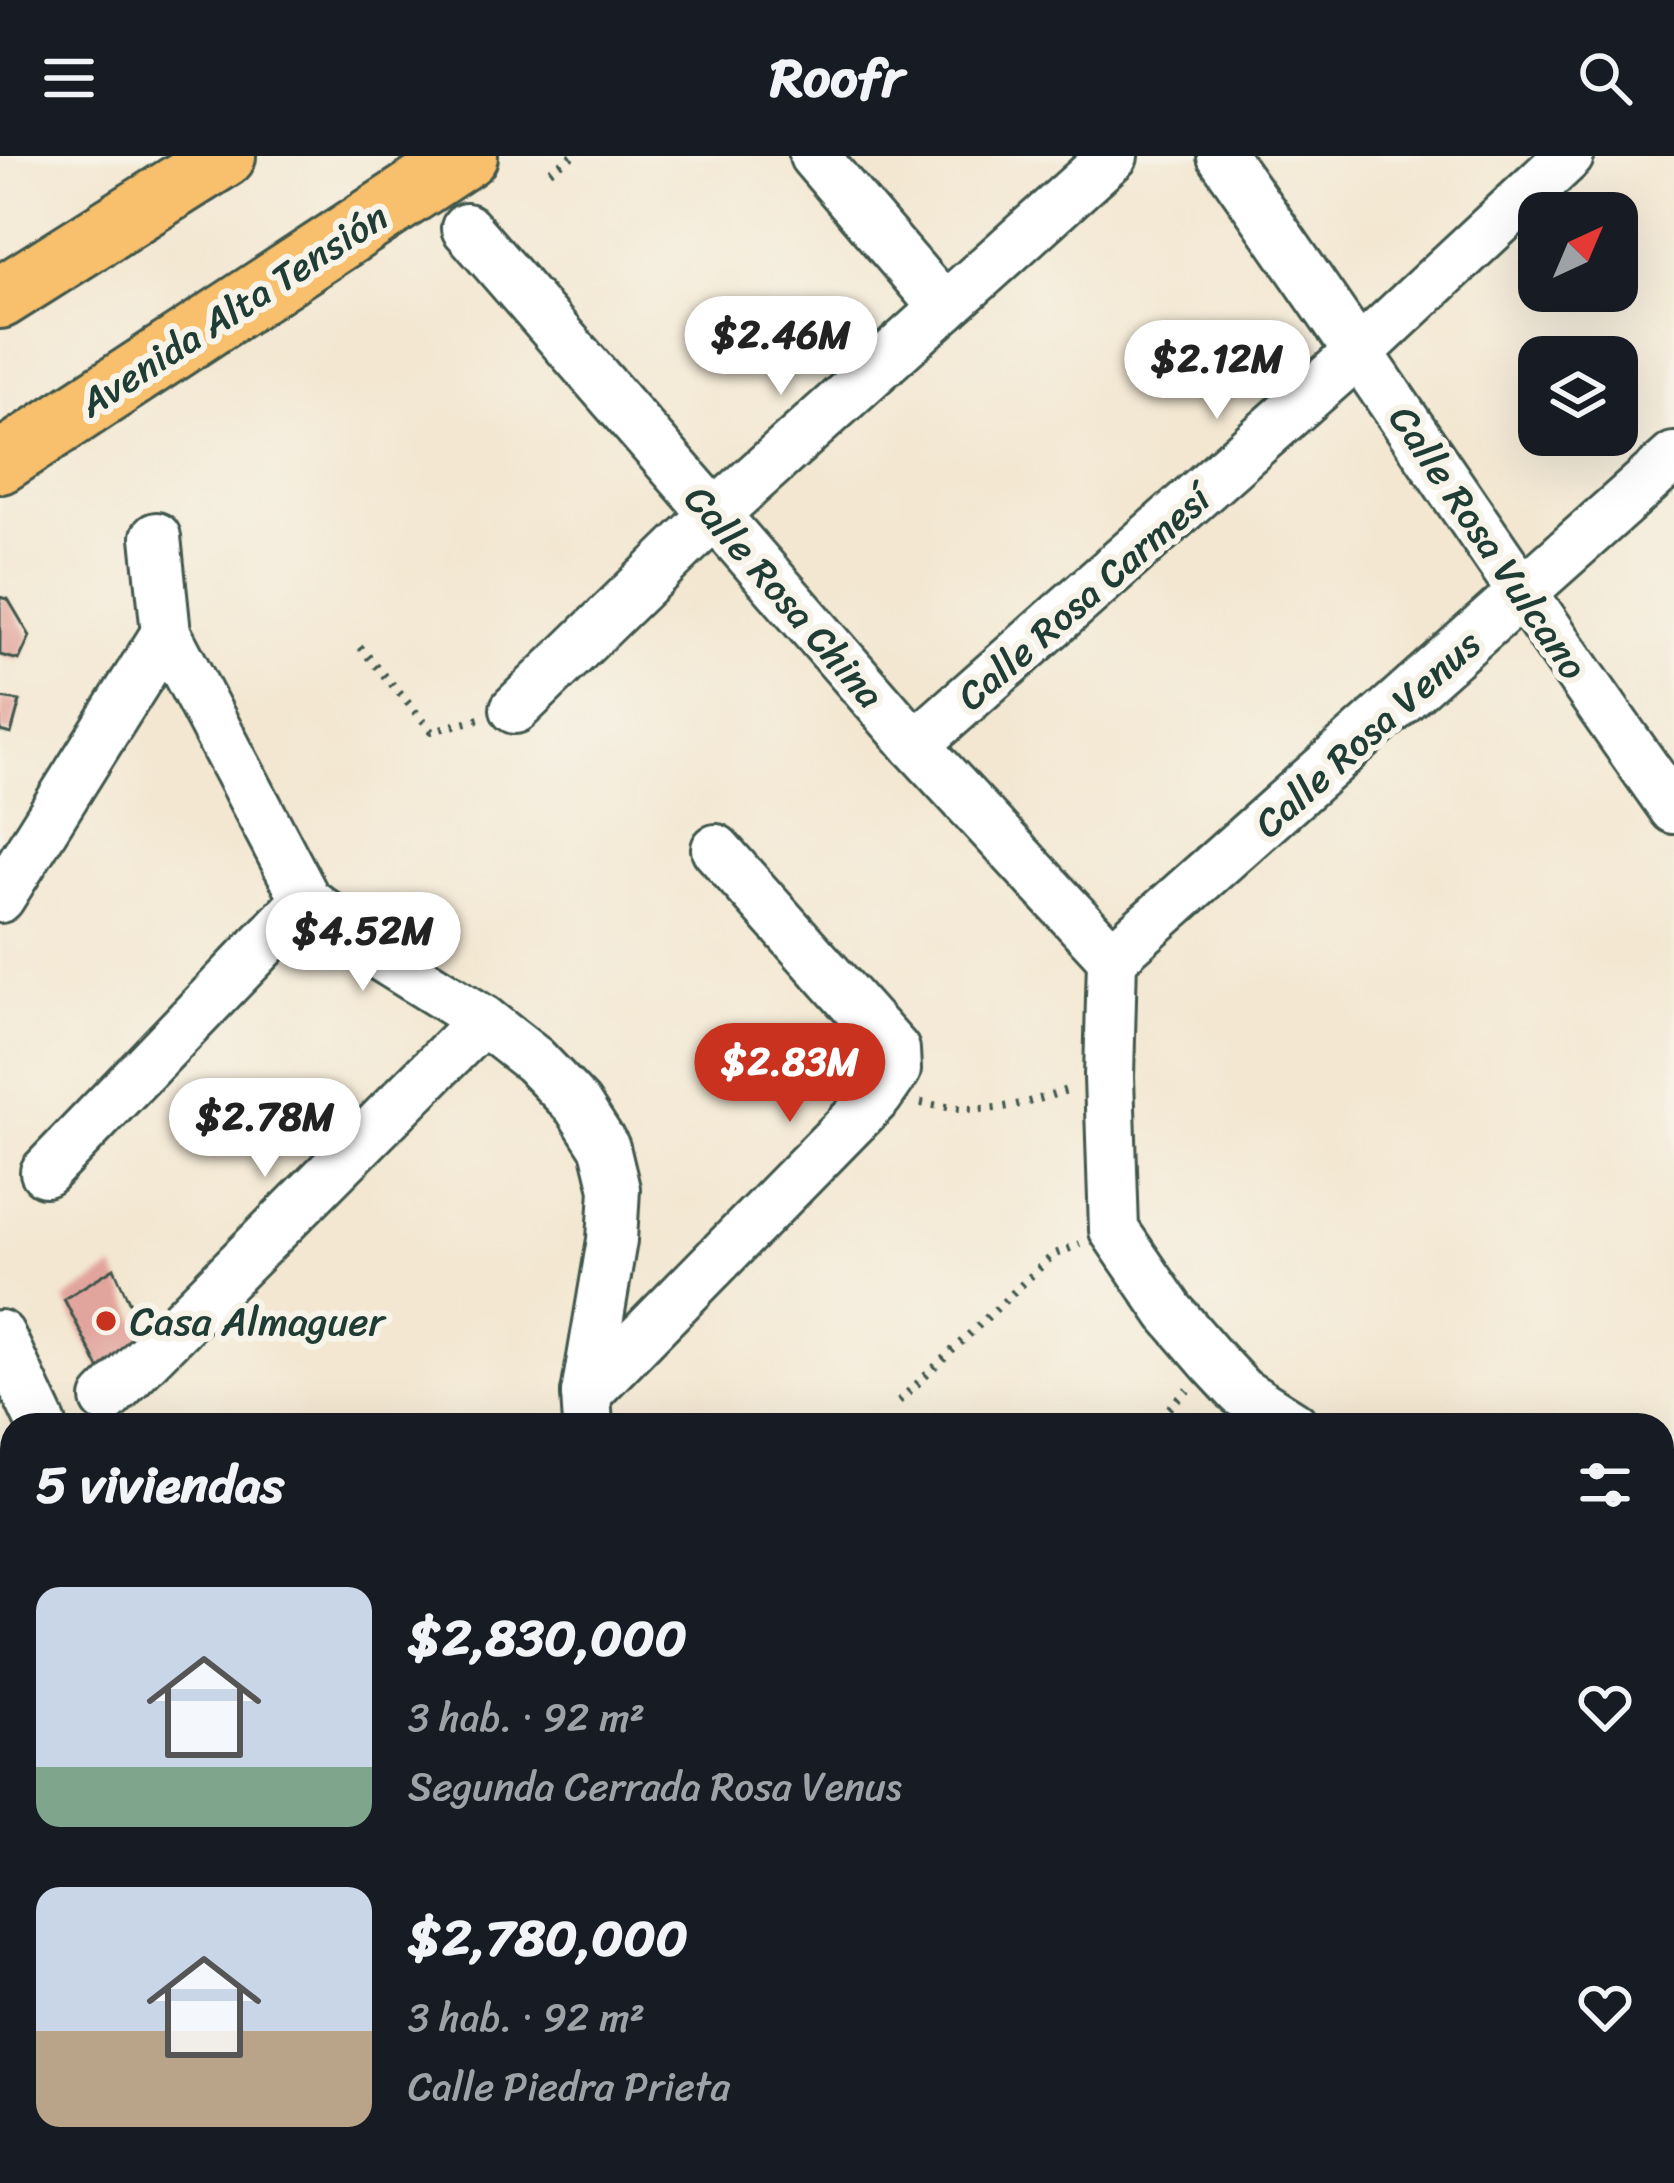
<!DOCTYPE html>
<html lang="es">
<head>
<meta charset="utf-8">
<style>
	:root { --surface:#171b24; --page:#242831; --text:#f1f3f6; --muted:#9ea1a6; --accent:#c8321e }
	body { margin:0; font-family:Sriracha,sans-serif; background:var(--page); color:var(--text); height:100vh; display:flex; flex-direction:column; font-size:45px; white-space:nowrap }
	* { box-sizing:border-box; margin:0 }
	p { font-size:39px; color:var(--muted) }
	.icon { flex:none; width:66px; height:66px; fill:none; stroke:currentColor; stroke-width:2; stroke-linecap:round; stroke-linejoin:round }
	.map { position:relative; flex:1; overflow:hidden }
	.details { position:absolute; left:0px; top:1257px; width:1674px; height:771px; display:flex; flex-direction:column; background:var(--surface); border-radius:36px 36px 0 0; box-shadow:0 12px 48px #0002 }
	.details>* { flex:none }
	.needle { width:78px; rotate:44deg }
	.buttons { position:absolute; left:1518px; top:36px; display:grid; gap:24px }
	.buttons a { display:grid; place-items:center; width:120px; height:120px; border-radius:24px; background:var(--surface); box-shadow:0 12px 48px #0002; font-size:60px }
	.price { position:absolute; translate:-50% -102px; padding:0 27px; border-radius:42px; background:#fff; color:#222; font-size:39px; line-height:78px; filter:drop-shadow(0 3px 6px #0008) }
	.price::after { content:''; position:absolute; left:50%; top:72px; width:36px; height:27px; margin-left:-18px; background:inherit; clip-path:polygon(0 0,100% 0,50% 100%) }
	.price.selected { background:var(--accent); color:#fff }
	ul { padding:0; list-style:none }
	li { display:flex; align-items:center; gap:36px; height:300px; padding:0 36px }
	li span { display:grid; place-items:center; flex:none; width:336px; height:240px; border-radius:24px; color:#555 }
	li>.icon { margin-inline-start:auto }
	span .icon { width:144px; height:144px; fill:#fffc; stroke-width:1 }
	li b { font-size:51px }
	h2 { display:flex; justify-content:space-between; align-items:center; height:144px; padding:0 36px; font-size:51px }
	header { display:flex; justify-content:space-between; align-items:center; height:156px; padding:0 36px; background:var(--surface); font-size:54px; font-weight:700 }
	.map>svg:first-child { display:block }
	.building { fill:#e2a59d }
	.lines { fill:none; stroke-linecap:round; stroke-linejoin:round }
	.minor-casing { stroke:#3f564c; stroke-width:54 }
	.major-casing { stroke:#3f564c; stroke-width:66 }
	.path { stroke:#3f564c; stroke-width:8; stroke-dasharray:3 9; stroke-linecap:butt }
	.minor { stroke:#fff; stroke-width:48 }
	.major { stroke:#f8bf6c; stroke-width:60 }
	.poi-dot { fill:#c8321e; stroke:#f7f3e8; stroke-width:4.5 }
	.labels { text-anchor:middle; stroke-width:12; stroke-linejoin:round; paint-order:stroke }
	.street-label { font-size:39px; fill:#1f3d34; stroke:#f7f3e8 }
	.poi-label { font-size:39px; fill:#1f3d34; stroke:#f7f3e8; text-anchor:start }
</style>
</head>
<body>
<header><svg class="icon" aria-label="menu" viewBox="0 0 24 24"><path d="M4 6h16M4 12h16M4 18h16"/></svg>Roofr<svg class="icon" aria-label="search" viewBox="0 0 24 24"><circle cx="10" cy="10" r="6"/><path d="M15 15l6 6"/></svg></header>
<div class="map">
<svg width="1674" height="2027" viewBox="0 0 1674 2027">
	<rect width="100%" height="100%" fill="#f7f3e8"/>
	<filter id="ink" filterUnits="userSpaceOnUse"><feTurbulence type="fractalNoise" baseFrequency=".00833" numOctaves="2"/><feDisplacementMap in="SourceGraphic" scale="24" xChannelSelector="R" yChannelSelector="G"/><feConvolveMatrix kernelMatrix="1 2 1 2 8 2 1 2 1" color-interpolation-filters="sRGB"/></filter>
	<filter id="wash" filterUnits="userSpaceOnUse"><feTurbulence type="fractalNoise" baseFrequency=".004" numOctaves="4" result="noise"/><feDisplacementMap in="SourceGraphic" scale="48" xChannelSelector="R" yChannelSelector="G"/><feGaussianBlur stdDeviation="2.7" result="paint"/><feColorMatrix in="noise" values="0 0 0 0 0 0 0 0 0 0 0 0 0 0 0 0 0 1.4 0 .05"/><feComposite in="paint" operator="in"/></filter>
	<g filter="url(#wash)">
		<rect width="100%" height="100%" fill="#f3e7d1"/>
		<g id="blocks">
			<g class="building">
				<polygon points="0,441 8,443 30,480 19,504 0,499"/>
				<polygon points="0,542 20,545 11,578 0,575"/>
				<polygon points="114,1112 147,1186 104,1222 64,1143"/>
				<polygon points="0,1369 12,1382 12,1419 0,1429"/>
				<polygon points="12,1530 12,1606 0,1593 0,1542"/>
				<polygon points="12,1816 12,1980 0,1991 0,1827"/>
				<polygon points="112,2016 152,2016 162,2027 99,2027"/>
			</g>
		</g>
	</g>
	<g filter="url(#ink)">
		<use href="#blocks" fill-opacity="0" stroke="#3f564c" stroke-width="3"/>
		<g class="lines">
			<defs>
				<g id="minor">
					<polyline points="814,0 944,152"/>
					<path d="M1222 0C1375 216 1520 438 1674 653"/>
					<polyline points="466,72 915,589 1112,802"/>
					<polyline points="156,381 166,477 306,744 385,803 483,864 534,904 578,950 605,992 615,1033 612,1084 586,1238 588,1269"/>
					<polyline points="515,553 714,359 1113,0"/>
					<polyline points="915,589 1360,195 1569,0"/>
					<polyline points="0,742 166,477"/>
					<polyline points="1112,802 1674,301"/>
					<polyline points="1112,802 1109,921 1114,1074 1170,1156 1214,1207 1241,1236 1293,1269"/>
					<polyline points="45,1016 306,744"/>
					<polyline points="0,1179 42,1269"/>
					<polyline points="586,1238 878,940 896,914 895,894 716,693"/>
					<polyline points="106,1243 483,864"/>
					<polyline points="1662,1478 1674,1481"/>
					<polyline points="1662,1813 1674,1814"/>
					<polyline points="1662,1995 1674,1983"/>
					<polyline points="291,2016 293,2027"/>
					<polyline points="1611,2016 1627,2027"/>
					<polyline points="780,2027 791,2016"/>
					<polyline points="1434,2027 1440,2016"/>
					<polyline points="1572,2027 1581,2016"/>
				</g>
				<g id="major">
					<polyline points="0,142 225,0"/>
					<polyline points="0,307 467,0"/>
				</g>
			</defs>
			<use href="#minor" class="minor-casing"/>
			<use href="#major" class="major-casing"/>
			<g class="path">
				<polyline points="550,15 572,0"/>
				<polyline points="360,491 432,575 479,563"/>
				<path d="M921 947C985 958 1008 954 1070 933"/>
				<polyline points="899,1245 1053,1099 1080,1088"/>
				<polyline points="1152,1269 1188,1234"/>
			</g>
			<use href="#minor" class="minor"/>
			<use href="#major" class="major"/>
		</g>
	</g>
	<circle class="poi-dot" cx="106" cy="1165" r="12"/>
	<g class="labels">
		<g class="street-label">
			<text transform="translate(233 153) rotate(-33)" y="14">Avenida Alta Tensión</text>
			<text transform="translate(1489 386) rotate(56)" y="14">Calle Rosa Vulcano</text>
			<text transform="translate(785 440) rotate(49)" y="14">Calle Rosa China</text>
			<text transform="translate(1083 441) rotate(-41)" y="14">Calle Rosa Carmesí</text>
			<text transform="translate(1367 577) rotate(-42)" y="14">Calle Rosa Venus</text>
		</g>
		<g class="poi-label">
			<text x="130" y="1179">Casa Almaguer</text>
		</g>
	</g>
</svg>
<div class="buttons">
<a><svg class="needle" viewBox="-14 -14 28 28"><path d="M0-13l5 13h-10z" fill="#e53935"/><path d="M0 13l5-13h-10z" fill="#9ea1a6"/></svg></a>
<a><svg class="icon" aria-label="layers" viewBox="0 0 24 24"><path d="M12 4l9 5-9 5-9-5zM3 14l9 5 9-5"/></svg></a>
</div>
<b class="price" style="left:781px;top:242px">$2.46M</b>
<b class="price" style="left:1217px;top:266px">$2.12M</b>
<b class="price" style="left:363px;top:838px">$4.52M</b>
<b class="price selected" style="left:790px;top:969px">$2.83M</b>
<b class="price" style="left:265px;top:1024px">$2.78M</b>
<section class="details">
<h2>5 viviendas<svg class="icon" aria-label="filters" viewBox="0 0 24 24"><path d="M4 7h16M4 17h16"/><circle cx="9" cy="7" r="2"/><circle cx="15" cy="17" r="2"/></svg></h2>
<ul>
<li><span style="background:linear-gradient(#c9d6e8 75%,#7fa58c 0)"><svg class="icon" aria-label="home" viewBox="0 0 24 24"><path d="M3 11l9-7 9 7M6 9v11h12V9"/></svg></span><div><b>$2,830,000</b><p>3 hab. · 92 m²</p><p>Segunda Cerrada Rosa Venus</p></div><svg class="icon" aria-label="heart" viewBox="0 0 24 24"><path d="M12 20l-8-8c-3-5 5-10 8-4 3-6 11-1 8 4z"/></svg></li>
<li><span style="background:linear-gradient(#c9d6e8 60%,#b9a48a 0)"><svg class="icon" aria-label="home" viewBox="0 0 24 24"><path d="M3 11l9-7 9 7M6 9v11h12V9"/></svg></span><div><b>$2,780,000</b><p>3 hab. · 92 m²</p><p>Calle Piedra Prieta</p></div><svg class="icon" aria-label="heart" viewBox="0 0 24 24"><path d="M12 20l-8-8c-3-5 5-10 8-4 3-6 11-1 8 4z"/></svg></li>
</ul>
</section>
</div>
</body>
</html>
